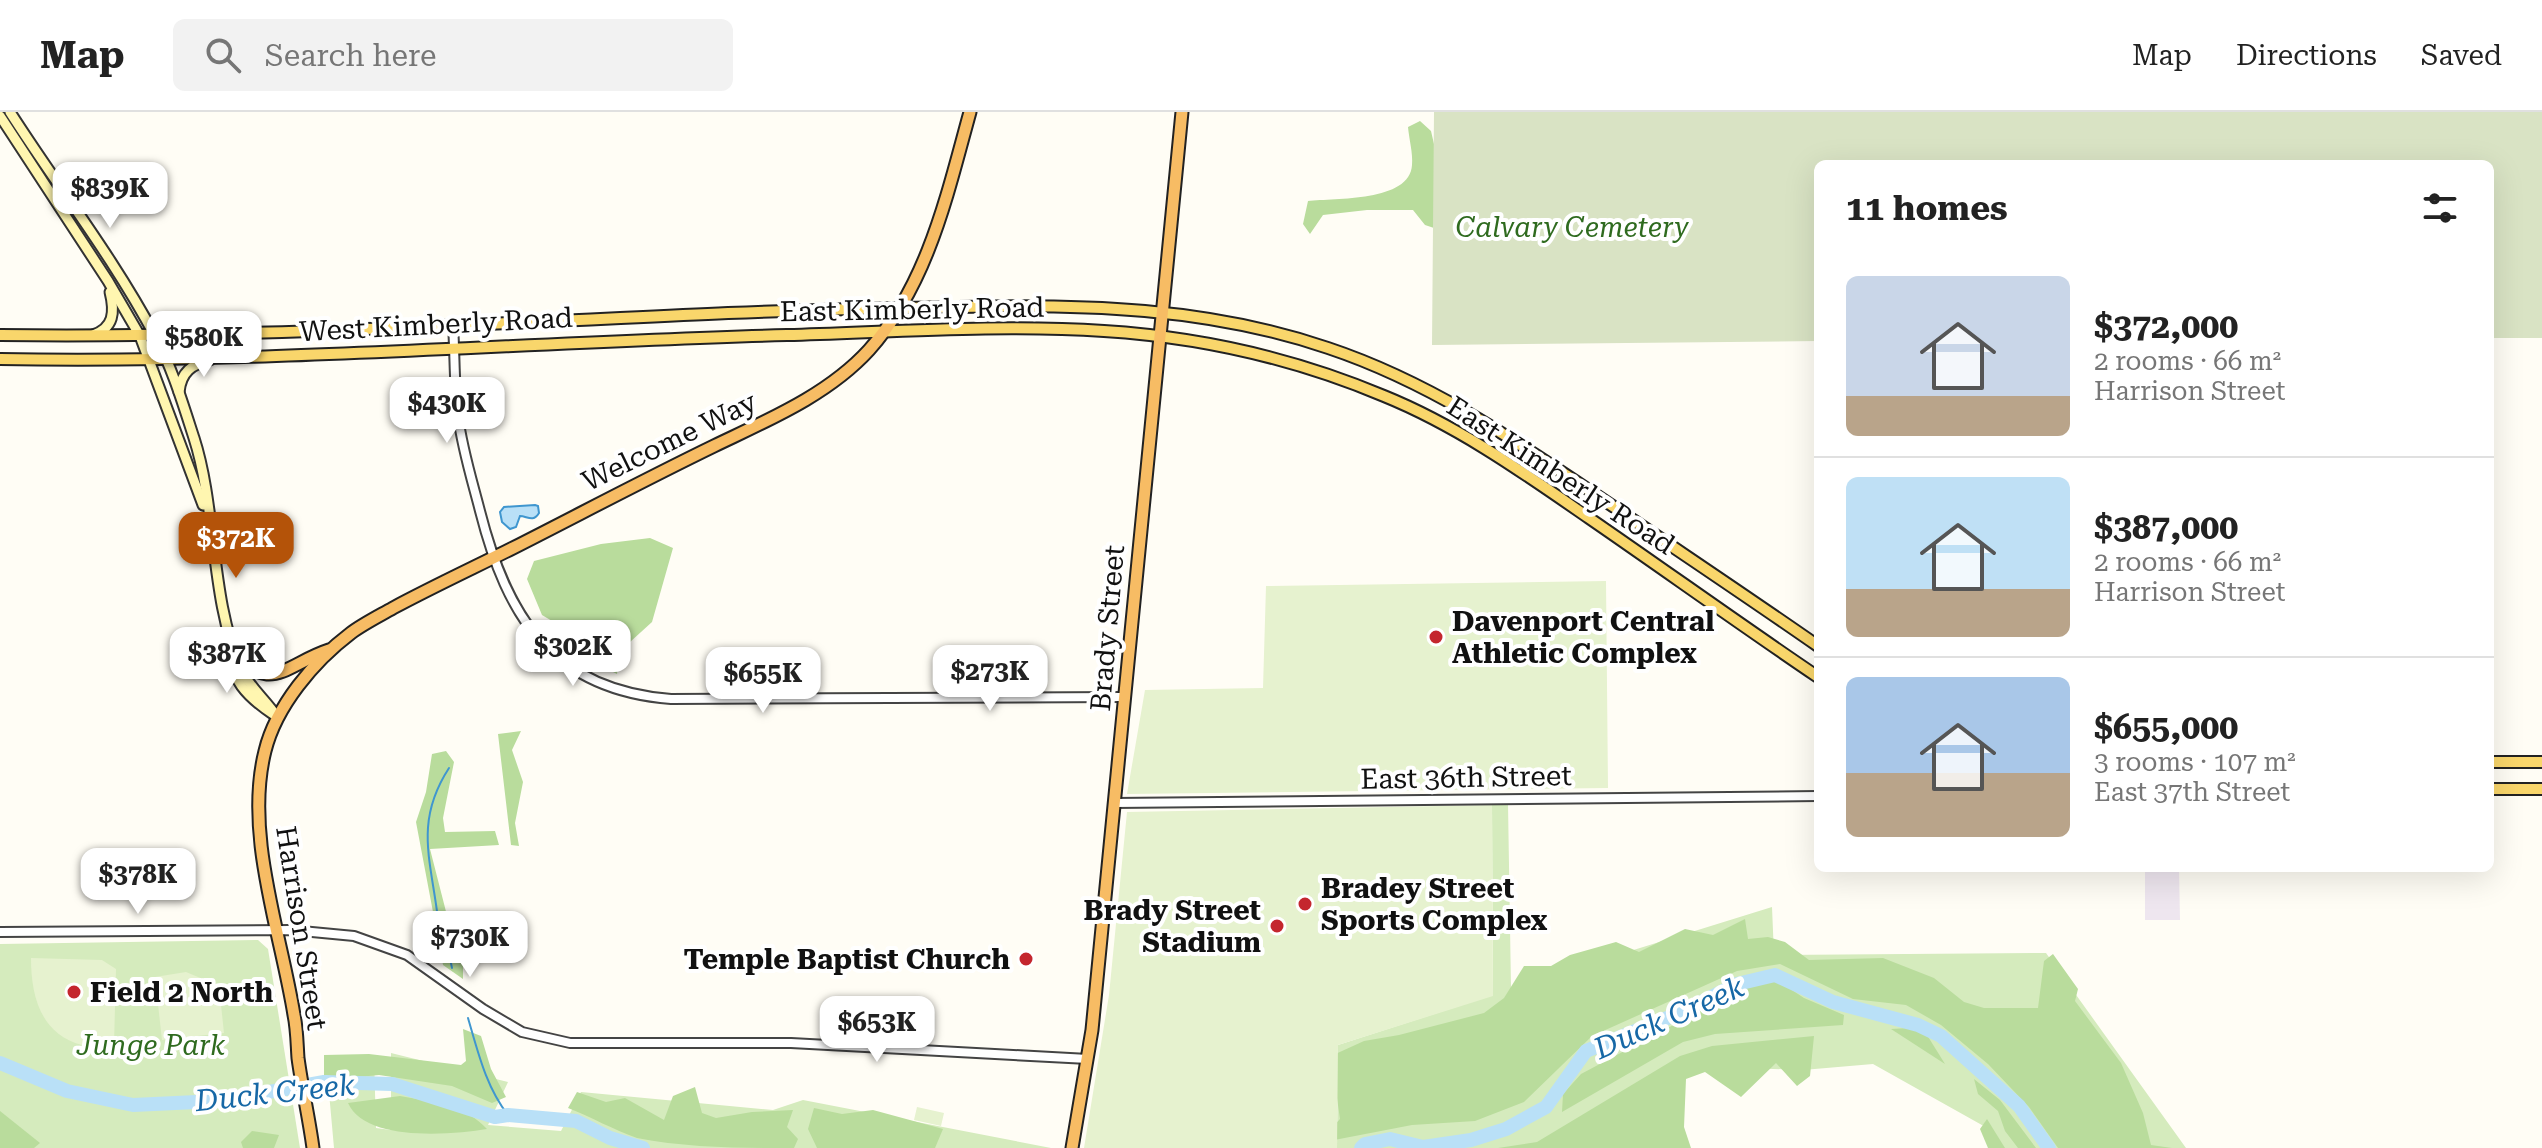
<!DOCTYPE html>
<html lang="en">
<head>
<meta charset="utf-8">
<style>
	:root { --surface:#fff; --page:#f2f2f2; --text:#222; --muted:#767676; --line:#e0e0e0; --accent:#b45309 }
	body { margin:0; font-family:"Roboto Serif",serif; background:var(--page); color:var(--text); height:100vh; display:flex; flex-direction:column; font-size:30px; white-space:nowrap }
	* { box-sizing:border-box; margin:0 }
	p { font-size:26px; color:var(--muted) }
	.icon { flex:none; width:44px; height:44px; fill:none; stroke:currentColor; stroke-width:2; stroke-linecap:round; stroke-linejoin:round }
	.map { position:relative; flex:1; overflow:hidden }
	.drawer { position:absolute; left:1814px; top:48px; width:680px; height:712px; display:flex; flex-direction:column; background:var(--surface); border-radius:12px; box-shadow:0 8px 32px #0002 }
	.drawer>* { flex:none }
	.price { position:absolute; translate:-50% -68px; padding:0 18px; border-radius:16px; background:#fff; color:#222; font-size:26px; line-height:52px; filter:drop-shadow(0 2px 4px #0008) }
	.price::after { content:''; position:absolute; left:50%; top:48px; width:24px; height:18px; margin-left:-12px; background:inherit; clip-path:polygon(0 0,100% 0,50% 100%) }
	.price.active { background:var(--accent); color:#fff }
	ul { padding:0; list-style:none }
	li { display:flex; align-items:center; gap:24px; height:200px; padding:0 32px }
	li+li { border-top:2px solid var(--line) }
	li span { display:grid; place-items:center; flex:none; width:224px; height:160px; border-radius:12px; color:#555 }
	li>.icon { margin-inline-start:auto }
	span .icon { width:96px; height:96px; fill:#fffc; stroke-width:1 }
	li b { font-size:34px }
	h2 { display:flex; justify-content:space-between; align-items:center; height:96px; padding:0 32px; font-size:34px }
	header { display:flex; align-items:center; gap:48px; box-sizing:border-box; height:112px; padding:0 40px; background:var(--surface); border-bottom:2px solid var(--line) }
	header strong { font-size:38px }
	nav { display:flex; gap:44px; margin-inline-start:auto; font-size:28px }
	.search { width:560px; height:72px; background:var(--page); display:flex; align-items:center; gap:20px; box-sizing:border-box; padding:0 28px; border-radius:12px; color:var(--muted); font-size:30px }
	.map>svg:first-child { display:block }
	.industrial { fill:#eee6ef }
	.green { fill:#d5ebbd }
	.forest { fill:#b9dc9c }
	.cemetery { fill:#d9e3c4 }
	.pitch { fill:#e6f2cf }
	.water { fill:#b9e0f7; stroke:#3f96cf; stroke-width:2 }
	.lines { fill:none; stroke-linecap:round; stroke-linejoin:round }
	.stream { stroke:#3f96cf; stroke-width:2 }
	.river { stroke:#b9e0f7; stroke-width:14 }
	.tertiary-casing { stroke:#444; stroke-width:12 }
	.secondary-casing { stroke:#333; stroke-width:13 }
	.primary-casing { stroke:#222; stroke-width:14 }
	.trunk-casing { stroke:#222; stroke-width:15 }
	.tertiary { stroke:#fff; stroke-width:8 }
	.secondary { stroke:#fff6b0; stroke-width:9 }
	.primary { stroke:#f9d66b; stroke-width:10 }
	.trunk { stroke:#f7bc64; stroke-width:11 }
	.poi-dot { fill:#c4262e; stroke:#fff; stroke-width:3 }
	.labels { text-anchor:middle; stroke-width:8; stroke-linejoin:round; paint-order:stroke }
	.park-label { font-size:28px; font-style:italic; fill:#2f6b1f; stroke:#fff }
	.street-label { font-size:28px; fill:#111; stroke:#fff }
	.poi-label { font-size:28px; font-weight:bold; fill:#111; stroke:#fff; text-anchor:start }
	.water-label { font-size:30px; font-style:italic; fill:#1768a6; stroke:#fff }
</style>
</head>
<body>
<header>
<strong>Map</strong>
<div class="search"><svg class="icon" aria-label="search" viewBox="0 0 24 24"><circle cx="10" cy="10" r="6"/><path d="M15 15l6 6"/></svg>Search here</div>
<nav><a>Map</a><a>Directions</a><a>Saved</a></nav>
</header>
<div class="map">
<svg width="2542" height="1036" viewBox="0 0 2542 1036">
	<rect width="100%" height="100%" fill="#fffdf5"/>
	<polygon class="industrial" points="2145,756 2179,756 2180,808 2145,808"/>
	<g class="green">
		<polygon points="1508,692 1511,876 1772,795 1774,843 2046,841 2186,1036 1991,1036 1989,1017 1873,952 1803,958 1695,954 1528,1036 1337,1036 1338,933 1493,883 1492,693"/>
		<polygon points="258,828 268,837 300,1036 0,1036 0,832"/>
		<polygon points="391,941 508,970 488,1013 561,1019 581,980 773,998 803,988 1051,1036 334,1036 326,947 374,945 376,1016 391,1018"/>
	</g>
	<g class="forest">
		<path d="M1420 9 1431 19 1442 67 1446 120 1425 113 1413 98H1367L1323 103 1310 122 1303 112 1308 89C1335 86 1410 90 1412 53 1413 41 1409 27 1408 15Z"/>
		<polygon points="650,426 673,436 652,510 619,540 617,562 587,547 567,518 542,503 527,467 534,449 601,432"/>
		<polygon points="521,619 512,638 523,670 515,711 519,734 511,733 498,622"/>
		<polygon points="446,639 454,650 443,706 445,720 495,719 499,733 430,737 453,827 463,839 463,867 443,853 416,710 426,680 432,642"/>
		<polygon points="1745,807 1748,827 1768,825 1785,830 1809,848 1883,846 1934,866 1964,890 1984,896 2038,896 2044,849 2053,842 2078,877 2075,889 2121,951 2143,1001 2151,1033 2172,1036 2058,1036 2029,995 1988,952 1941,913 1906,893 1853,887 1780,852 1737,859 1592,924 1524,990 1475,1009 1412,1013 1329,1029 1326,1022 1340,1007 1331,944 1364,929 1399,923 1484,901 1504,886 1524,854 1551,854 1570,843 1616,830 1639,840 1685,817 1713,823"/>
		<polygon points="1777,868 1804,886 1844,903 1843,913 1715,922 1683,930 1562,1000 1563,982 1581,962 1743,876"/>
		<polygon points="1909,916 1927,923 1945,952 1891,917"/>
		<polygon points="463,917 481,924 491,957 506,985 492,991 452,974 379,963 347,966 324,963 324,943 369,942 461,953 466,949"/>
		<polygon points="1814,924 1810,964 1797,974 1776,951 1741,985 1705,960 1686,967 1684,1015 1691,1036 1498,1036 1537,1030 1680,944 1712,934"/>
		<polygon points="1974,967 2000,988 2036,1036 2018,1036 2005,1019 1998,999 1978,982"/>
		<path d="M695 975 702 1001 716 1006 752 1000 793 998 787 1015 798 1027 794 1036C743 1036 687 1036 637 1026 614 1018 591 1005 568 996L577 980 606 990 625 986 664 1008 673 984Z"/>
		<path d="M400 984C429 989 467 994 487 1017 451 1023 365 1030 348 991Z"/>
		<polygon points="814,996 842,1002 873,998 943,1017 935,1036 817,1036 808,1017"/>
		<polygon points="0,999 40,1031 34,1036 0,1036"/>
		<polygon points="1987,1007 2005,1036 1988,1036 1980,1017"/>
		<polygon points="252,1019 279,1023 274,1036 243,1036 241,1030"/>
	</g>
	<polygon class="cemetery" points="1434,0 2542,0 2542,226 2490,226 2490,52 1818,52 1818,229 1432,233"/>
	<g class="pitch">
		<polygon points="1606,469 1608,676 1127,682 1145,578 1263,576 1266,474"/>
		<polygon points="1492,693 1493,884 1338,933 1337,1036 1084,1036 1109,883 1127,700"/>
		<path d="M31 846 102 848 116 857 114 933C104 933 91 935 82 933 40 922 31 883 31 846Z"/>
		<polygon points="186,860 210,870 221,893 224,921 162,928 155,865"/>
		<polygon points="917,995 944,1001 941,1014 914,1008"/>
	</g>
	<path class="water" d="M535 393 538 394 539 401C533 411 527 404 520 404L516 415 510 417 502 410 500 400 504 395Z"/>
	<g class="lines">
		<g class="stream">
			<path d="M449 656C414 710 431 748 438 807L443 814 452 856"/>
			<path d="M468 906C478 940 486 975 508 1003"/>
		</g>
		<g class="river">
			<polyline points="0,951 67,979 133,993 218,989 324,970 392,972 495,1005 508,1003 576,1009 610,1026 643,1036"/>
			<polyline points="1361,1036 1365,1032 1390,1027 1423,1035 1471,1028 1506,1017 1546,995 1586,939 1682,900 1737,872 1775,863 1833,890 1918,913 1941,924 2019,994 2049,1036"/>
		</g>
		<defs>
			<g id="tertiary">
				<path d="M453 213C455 243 454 274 458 304 462 336 472 368 480 399 507 505 552 578 671 587L1124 585"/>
				<polyline points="1114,691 1818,684"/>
				<polyline points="0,820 291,818 354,824 407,843 483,897 522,920 570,931 791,931 1088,947"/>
			</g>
			<g id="secondary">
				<path d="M10 0C58 75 113 145 155 224 172 255 183 292 194 326 217 397 210 488 241 557 249 575 266 588 277 605"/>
				<polyline points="0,4 108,169 140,224 203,393"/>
				<path d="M93 223C114 216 115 200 110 180"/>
				<path d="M179 280C181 260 192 252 210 248"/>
				<path d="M232 535C227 566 249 586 273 602"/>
			</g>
			<g id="primary">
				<path d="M0 223C243 226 486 212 728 201 805 198 882 196 958 195 1083 192 1208 195 1328 236 1436 272 1526 336 1620 399 1686 444 1752 488 1818 534"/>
				<path d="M0 247C262 252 525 230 787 223 892 220 999 212 1104 219 1199 225 1296 247 1384 284 1458 314 1524 361 1589 406 1666 459 1741 513 1818 565"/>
				<polyline points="2490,650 2542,650"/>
				<polyline points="2490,677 2542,677"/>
			</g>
			<g id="trunk">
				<path d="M232 535C268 586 286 552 329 538"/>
				<path d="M313 1036C309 1006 302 976 298 946 297 932 297 917 294 903 281 821 244 722 265 639 276 594 314 549 351 521 363 512 379 504 393 496 432 475 473 456 513 436 580 402 646 367 714 334 768 308 828 283 869 238 928 172 947 83 970 0"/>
				<polyline points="1072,1036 1092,918 1182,0"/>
			</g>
		</defs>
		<use href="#tertiary" class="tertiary-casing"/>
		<use href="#secondary" class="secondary-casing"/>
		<use href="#primary" class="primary-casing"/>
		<use href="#trunk" class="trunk-casing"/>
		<use href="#tertiary" class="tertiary"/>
		<use href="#secondary" class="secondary"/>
		<use href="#primary" class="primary"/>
		<use href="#trunk" class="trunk"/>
	</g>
	<g class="poi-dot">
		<circle cx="1436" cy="525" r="8"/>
		<circle cx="1305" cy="792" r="8"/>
		<circle cx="1277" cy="814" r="8"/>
		<circle cx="1026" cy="847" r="8"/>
		<circle cx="74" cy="880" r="8"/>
	</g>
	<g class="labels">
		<g class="park-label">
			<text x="1572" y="125">Calvary Cemetery</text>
			<text x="151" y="943">Junge Park</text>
		</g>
		<g class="street-label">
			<text transform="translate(912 197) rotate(-1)" y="10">East Kimberly Road</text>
			<text transform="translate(436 212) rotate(-3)" y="10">West Kimberly Road</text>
			<text transform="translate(669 329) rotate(-26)" y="10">Welcome Way</text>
			<text transform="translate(1561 363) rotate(33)" y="10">East Kimberly Road</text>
			<text transform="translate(1107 516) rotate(-85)" y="10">Brady Street</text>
			<text transform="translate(1466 665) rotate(-1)" y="10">East 36th Street</text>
			<text transform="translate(302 816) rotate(81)" y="10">Harrison Street</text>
		</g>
		<g class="poi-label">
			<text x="1452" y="519">Davenport Central<tspan x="1452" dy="32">Athletic Complex</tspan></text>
			<text x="1321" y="786">Bradey Street<tspan x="1321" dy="32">Sports Complex</tspan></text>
			<text x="1261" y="808" text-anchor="end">Brady Street<tspan x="1261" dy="32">Stadium</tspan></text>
			<text x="1010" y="857" text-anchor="end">Temple Baptist Church</text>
			<text x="90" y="890">Field 2 North</text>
		</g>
		<g class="water-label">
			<text transform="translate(1669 906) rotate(-24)" y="10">Duck Creek</text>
			<text transform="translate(275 981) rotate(-6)" y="10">Duck Creek</text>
		</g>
	</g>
</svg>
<b class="price" style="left:110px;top:118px">$839K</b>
<b class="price" style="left:204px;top:267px">$580K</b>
<b class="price" style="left:447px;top:333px">$430K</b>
<b class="price active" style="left:236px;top:468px">$372K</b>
<b class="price" style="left:573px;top:576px">$302K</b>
<b class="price" style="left:227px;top:583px">$387K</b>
<b class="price" style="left:990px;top:601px">$273K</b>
<b class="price" style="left:763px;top:603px">$655K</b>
<b class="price" style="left:138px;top:804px">$378K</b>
<b class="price" style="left:470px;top:867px">$730K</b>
<b class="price" style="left:877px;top:952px">$653K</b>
<section class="drawer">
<h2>11 homes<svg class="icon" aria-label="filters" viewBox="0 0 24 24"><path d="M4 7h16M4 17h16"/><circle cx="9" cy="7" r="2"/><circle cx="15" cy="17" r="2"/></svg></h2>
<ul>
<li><span style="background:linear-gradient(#c9d6e8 75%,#b9a48a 0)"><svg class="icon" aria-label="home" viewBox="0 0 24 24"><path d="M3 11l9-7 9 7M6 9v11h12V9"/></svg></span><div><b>$372,000</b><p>2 rooms · 66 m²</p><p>Harrison Street</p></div></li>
<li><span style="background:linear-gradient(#bfe0f5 70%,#b9a48a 0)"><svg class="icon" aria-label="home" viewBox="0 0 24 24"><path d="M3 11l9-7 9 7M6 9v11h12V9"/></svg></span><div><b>$387,000</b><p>2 rooms · 66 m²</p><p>Harrison Street</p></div></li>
<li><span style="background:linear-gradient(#a9c7e8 60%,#b9a48a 0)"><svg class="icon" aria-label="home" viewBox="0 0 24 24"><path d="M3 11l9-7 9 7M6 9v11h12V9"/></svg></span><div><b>$655,000</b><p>3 rooms · 107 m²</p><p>East 37th Street</p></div></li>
</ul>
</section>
</div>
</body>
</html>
